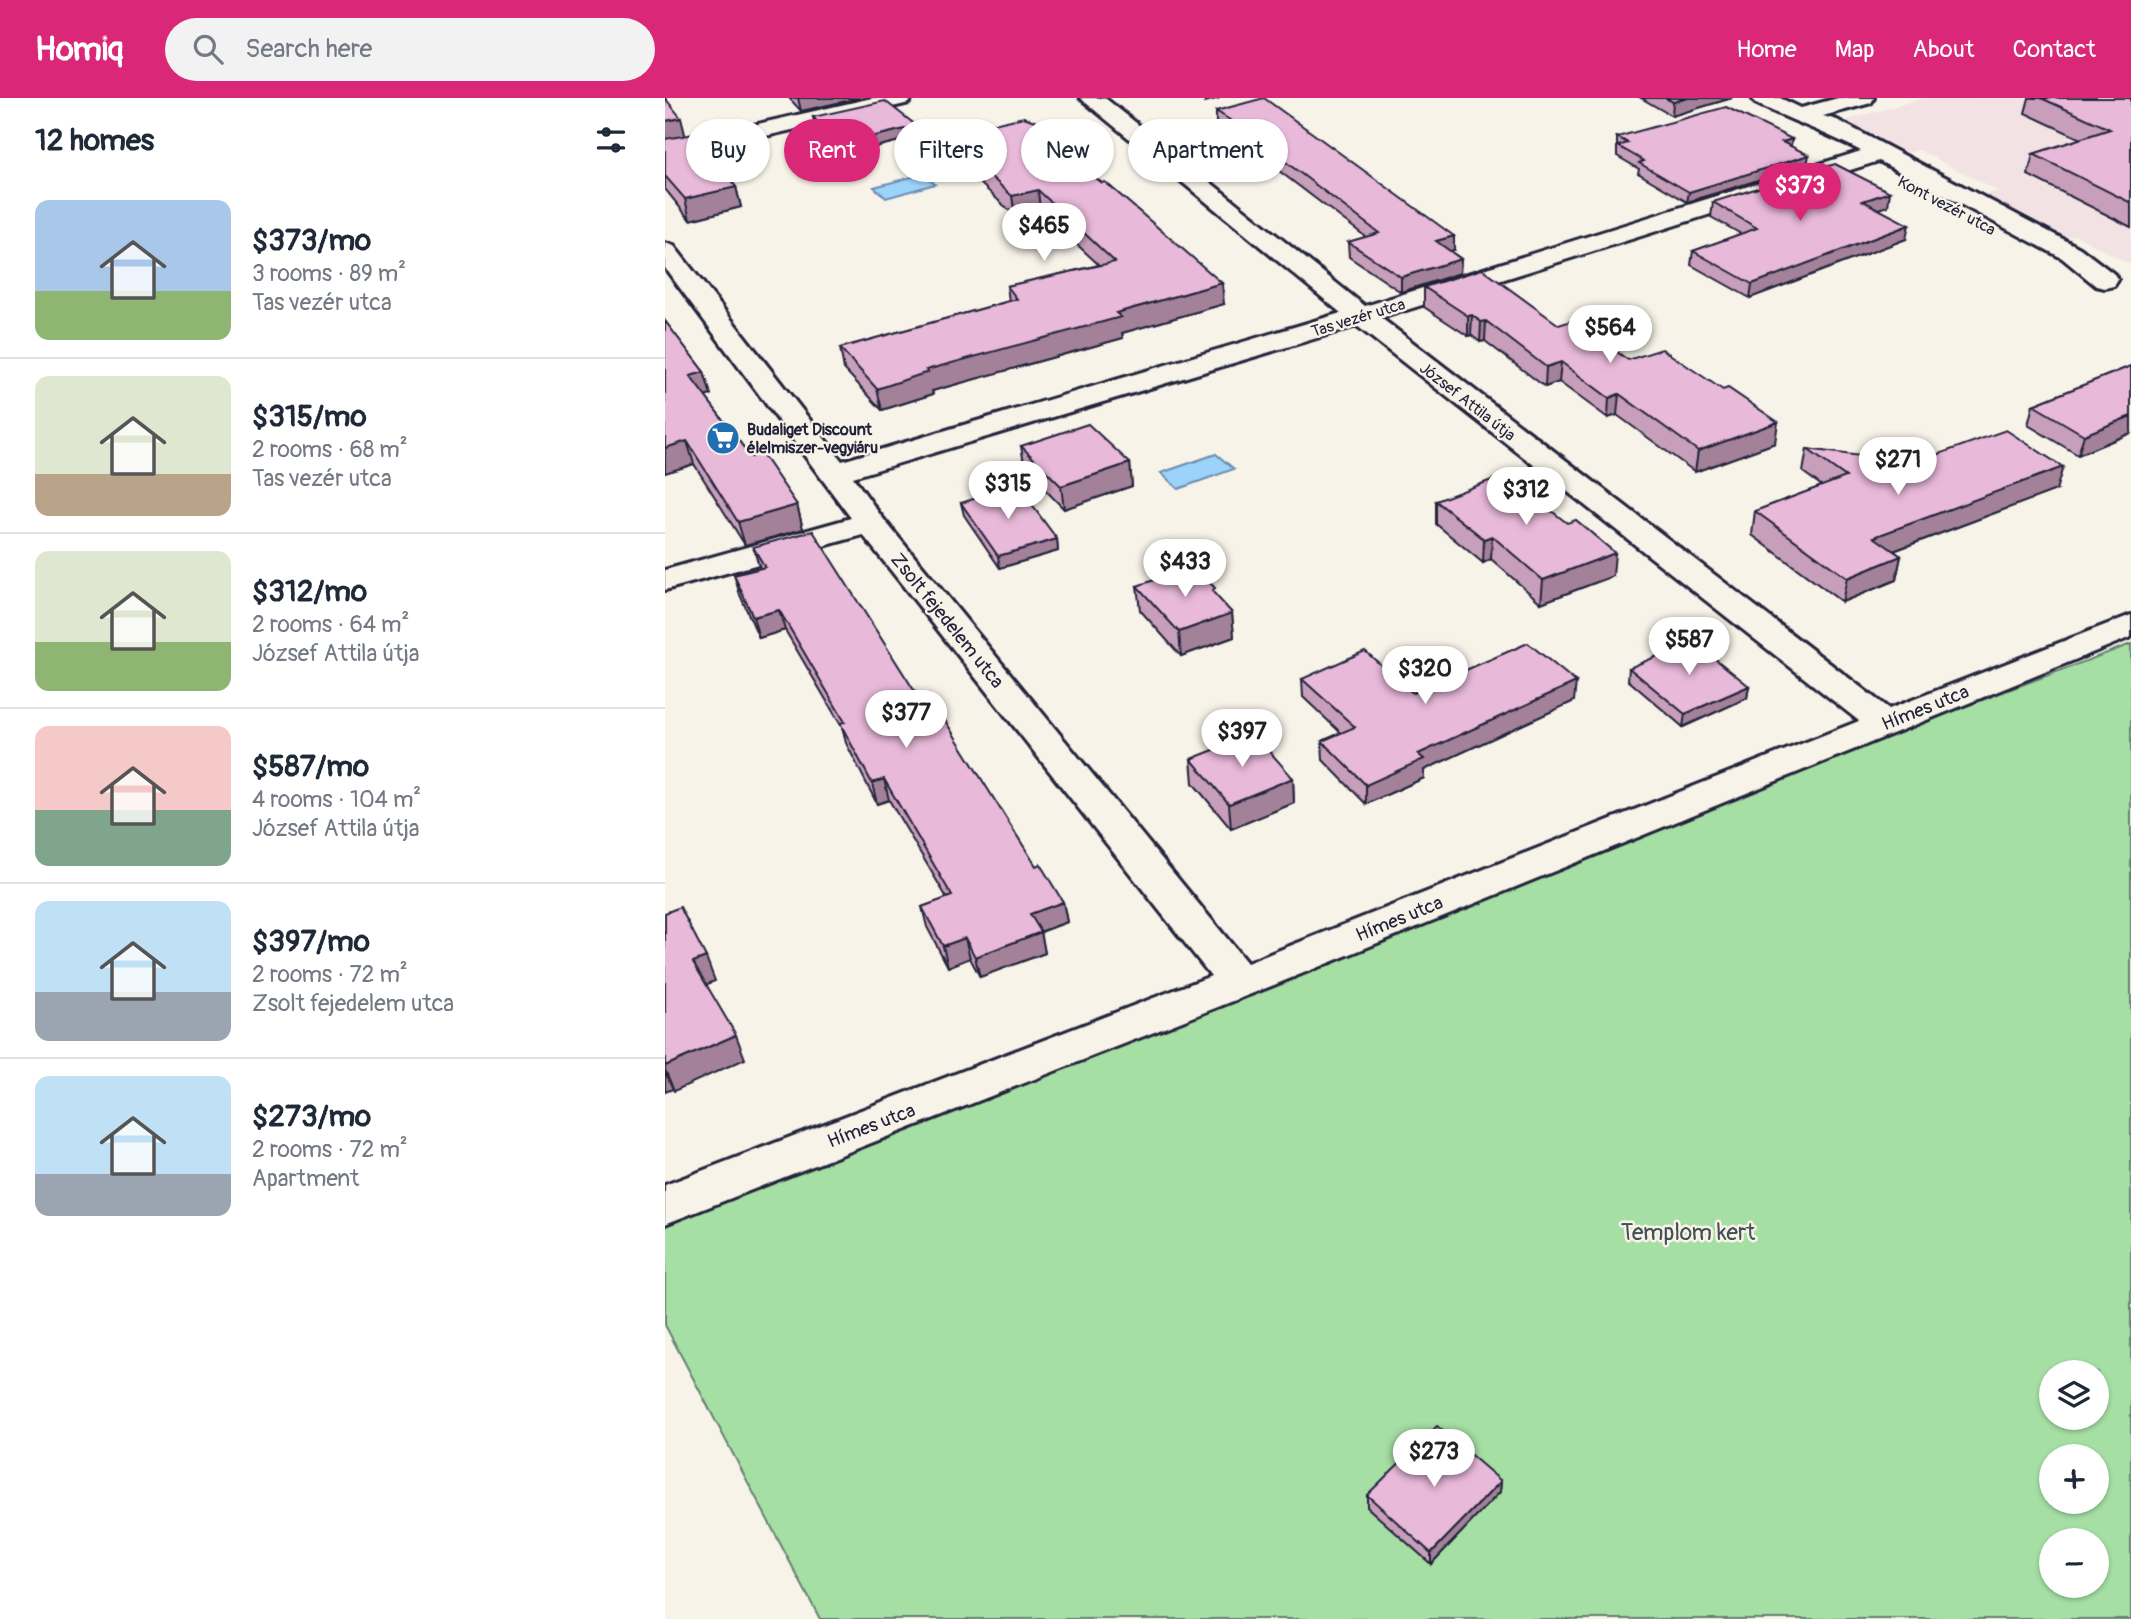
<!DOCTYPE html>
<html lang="en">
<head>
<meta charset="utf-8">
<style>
	:root { --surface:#fff; --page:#f2f2f3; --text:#1f2937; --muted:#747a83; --line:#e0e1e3; --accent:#db2777 }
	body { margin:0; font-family:Pangolin,sans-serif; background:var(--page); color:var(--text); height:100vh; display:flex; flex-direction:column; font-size:26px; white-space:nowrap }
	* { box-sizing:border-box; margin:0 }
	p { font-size:23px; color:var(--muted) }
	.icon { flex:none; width:38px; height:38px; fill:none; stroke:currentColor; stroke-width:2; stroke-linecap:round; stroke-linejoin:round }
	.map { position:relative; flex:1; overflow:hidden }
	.sheet { display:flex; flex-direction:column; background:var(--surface); width:665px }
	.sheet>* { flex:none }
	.banner { position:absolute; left:21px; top:21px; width:665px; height:63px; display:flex; gap:14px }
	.controls { position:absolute; left:1374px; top:1262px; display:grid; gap:14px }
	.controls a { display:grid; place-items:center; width:70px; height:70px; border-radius:50%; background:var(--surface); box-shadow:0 2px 5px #0004; font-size:35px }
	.price { position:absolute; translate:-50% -60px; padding:0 16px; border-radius:24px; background:#fff; color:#222; font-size:23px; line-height:46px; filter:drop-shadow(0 2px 4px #0008) }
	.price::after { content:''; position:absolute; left:50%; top:42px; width:21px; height:16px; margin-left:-10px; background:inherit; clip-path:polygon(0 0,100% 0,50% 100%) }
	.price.selected { background:var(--accent); color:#fff }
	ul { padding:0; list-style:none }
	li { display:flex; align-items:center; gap:21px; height:175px; padding:0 35px }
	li+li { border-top:2px solid var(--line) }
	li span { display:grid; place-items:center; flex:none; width:196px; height:140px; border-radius:14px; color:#555 }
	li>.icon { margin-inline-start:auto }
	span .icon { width:84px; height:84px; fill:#fffc; stroke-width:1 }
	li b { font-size:30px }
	h2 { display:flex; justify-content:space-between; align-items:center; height:84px; padding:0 35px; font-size:30px }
	.pill { padding:0 24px; border-radius:32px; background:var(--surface); box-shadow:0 2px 5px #0004; font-size:24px; line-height:63px }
	.pill.selected { background:var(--accent); color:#fff }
	header { display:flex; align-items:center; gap:42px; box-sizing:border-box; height:98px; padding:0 35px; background:var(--accent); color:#fff }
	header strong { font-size:33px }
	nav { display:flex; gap:38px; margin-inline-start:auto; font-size:24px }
	.search { width:490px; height:63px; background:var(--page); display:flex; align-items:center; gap:18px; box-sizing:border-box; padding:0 24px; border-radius:38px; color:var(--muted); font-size:26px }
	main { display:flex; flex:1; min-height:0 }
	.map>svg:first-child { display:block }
	.built { fill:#f3e2e4 }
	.green { fill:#a5dfa4; stroke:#648070; stroke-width:2; fill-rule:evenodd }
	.water { fill:#9cd3fb; stroke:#6b8cae; stroke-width:2 }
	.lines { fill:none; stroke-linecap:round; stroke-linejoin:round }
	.minor-casing { stroke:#22223b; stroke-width:6 }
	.minor { fill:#f7f3e8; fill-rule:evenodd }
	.wall { fill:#c89fbb; stroke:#22223b; stroke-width:2 }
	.shaded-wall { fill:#a38299; stroke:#22223b; stroke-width:2 }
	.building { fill:#e9b9da; stroke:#22223b; stroke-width:2 }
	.labels { text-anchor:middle; stroke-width:5; stroke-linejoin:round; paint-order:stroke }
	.far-street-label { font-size:16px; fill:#22223b; stroke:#f7f3e8 }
	.far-poi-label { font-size:16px; font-weight:bold; fill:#22223b; stroke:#f7f3e8; text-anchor:start }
	.street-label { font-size:19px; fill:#22223b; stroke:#f7f3e8 }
	.near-park-label { font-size:23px; fill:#435155; stroke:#f7f3e8 }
</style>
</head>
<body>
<header>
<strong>Homiq</strong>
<div class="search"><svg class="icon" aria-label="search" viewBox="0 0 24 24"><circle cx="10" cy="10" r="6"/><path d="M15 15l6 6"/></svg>Search here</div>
<nav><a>Home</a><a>Map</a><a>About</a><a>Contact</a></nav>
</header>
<main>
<section class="sheet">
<h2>12 homes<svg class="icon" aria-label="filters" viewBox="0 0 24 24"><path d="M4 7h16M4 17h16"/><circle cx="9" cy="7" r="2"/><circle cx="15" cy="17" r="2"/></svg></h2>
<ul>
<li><span style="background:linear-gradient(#a9c7e8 65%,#8fb573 0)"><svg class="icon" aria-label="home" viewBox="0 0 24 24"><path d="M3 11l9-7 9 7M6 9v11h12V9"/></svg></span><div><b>$373/mo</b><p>3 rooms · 89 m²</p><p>Tas vezér utca</p></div></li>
<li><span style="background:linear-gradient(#dfe7d0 70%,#b9a48a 0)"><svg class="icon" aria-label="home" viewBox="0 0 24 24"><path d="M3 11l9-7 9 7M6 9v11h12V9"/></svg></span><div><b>$315/mo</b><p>2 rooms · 68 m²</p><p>Tas vezér utca</p></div></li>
<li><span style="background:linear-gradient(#dfe7d0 65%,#8fb573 0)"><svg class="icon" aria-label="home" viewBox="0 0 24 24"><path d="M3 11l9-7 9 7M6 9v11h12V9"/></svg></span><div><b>$312/mo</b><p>2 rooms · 64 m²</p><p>József Attila útja</p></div></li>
<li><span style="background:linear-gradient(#f6c9c9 60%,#7fa58c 0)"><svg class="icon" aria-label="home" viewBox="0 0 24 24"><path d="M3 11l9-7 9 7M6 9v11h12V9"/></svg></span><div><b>$587/mo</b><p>4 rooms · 104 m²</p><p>József Attila útja</p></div></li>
<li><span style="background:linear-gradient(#bfe0f5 65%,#9aa5b1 0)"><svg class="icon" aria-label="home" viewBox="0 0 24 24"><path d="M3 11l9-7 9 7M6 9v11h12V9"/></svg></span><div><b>$397/mo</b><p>2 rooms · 72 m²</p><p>Zsolt fejedelem utca</p></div></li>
<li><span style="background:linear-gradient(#bfe0f5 70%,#9aa5b1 0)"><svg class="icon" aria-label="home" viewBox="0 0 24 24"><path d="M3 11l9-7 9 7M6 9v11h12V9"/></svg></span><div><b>$273/mo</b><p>2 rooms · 72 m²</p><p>Apartment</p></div></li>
</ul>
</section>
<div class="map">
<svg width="1466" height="1521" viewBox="0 0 1466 1521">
	<rect width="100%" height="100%" fill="#f7f3e8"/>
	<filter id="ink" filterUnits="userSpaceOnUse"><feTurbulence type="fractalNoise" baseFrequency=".0143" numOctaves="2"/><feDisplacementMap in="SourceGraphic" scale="14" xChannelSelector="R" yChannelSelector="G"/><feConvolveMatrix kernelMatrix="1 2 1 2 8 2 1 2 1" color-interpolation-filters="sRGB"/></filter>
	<g filter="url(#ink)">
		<polygon class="built" points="1258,0 1466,0 1466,167 1410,137 1396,141 1316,98 1333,93 1254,52 1237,56 1176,24"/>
		<path class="green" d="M1466 546V1521H155L0 1227V1128L1235 633ZM1386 1274H1432V1320H1386ZM1386 1358H1432V1404H1386ZM1386 1442H1432V1488H1386Z"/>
		<g class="water">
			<polygon points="258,76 270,86 221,100 209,89"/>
			<polygon points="551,356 569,371 513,391 496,375"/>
		</g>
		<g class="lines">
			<defs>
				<g id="minor">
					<polygon points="207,0 247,0 244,5 236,7 0,61 0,47"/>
					<path d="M415 0H440L700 208 1196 53C1161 35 1125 22 1090 5L1087 0H1115L1136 10 1173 0H1209L1206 5 1158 18 1172 22 1415 150 1449 176 1453 182 1449 188 1440 190 1431 188 1397 160 1214 63 716 220 1224 611 1466 517V539L609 887 0 1126V1087L546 878 198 437 0 492V472L186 420 0 170V145L9 148 177 363 676 215ZM692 228 1194 623 582 865 216 418 188 379Z"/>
				</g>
			</defs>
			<use href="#minor" class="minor-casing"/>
			<use href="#minor" class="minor"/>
		</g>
		<g class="wall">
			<polygon points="0,0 20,37 71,89 76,109 25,122 0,91"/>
			<polygon points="124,0 195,0 136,13"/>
			<polygon points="976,0 1067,0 1007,18"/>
			<polygon points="1364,0 1466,0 1466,129 1363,77 1368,56 1416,41 1360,15"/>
			<polygon points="551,13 789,152 785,153 796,161 795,175 736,194 684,159 683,144 701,139 601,63 601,59 551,27"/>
			<polygon points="148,19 254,38 175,58 150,29"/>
			<polygon points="280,37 387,44 559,206 457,235 458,240 267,293 268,296 217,312 179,271 175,250 344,203 342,188 434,167 375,112 350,118 284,56"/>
			<polygon points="952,39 1127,41 1126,48 1142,67 1022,104 973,75 974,71 952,58"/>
			<polygon points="1048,104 1223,108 1214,111 1241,141 1085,200 1026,167 1028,153 1076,136 1046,119"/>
			<polygon points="759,189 894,227 963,262 1110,345 1030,374 952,317 943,320 894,284 880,289 820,243 815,244 806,237 803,238 759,209"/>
			<polygon points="0,223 39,274 46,297 40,298 86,359 132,407 138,431 80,447 29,366 0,375"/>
			<polygon points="1466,268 1466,335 1413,357 1363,327 1368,307"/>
			<polygon points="356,348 465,365 467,388 399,411 360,371"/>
			<polygon points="1142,351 1391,392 1229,453 1236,458 1231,482 1177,504 1087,437 1090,413 1157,388 1138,374"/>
			<polygon points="771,403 902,425 948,478 876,505 826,461 818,465 771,426"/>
			<polygon points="296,405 392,441 393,453 335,470 299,417"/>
			<polygon points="88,449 254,600 371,768 398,804 402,824 376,834 380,855 315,879 305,860 283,869 262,829 257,809 282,800 224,702 212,706 181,645 177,629 120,532 94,540 75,497 69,477 95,470"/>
			<polygon points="472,488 550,497 567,515 569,539 516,558 475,512"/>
			<polygon points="964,570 1084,588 1082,600 1018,629 963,582"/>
			<polygon points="637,581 748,595 909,603 759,672 759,680 701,706 658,662 657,643 676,635 638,599"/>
			<polygon points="526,661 628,680 629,705 566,731 528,685"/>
			<polygon points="836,1383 835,1394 766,1466 702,1409 702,1397"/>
		</g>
		<g class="shaded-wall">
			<polygon points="133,0 195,0 136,13"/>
			<polygon points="540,0 555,0 540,4"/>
			<polygon points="1023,0 1067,0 1007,18 1008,4"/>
			<polygon points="16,20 21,40 0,45 0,23"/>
			<polygon points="252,28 254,38 175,58 173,47"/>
			<polygon points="1127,41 1125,51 1117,44"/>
			<polygon points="1144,57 1142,67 1022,104 1024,94"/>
			<polygon points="71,89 76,109 25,122 20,101"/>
			<polygon points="373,92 375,112 350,118 347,98"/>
			<polygon points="1225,94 1223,108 1195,117 1198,103"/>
			<polygon points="1244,127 1241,141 1085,200 1087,186"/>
			<polygon points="789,138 789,152 771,157 771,143"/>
			<polygon points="796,161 795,175 736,194 736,179"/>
			<polygon points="557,185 559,206 457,235 458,240 267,293 268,296 217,312 212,291 261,272 451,215"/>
			<polygon points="807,217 806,237 803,238 803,218"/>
			<polygon points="821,223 820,243 815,244 816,224"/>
			<polygon points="896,264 894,284 880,289 881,269"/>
			<polygon points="39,274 46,297 32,301 25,278"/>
			<polygon points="954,296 952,317 943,320 944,300"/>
			<polygon points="1466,318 1466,335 1413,357 1419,337"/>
			<polygon points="1113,324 1110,345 1030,374 1033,353"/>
			<polygon points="22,343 29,366 0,375 0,350"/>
			<polygon points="465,365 467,388 399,411 396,388"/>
			<polygon points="1398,369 1391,392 1204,462 1209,439"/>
			<polygon points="132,407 138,431 80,447 73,424"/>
			<polygon points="827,438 826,461 818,465 819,441"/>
			<polygon points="392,441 393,453 335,470 333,458"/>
			<polygon points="950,455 948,478 876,505 878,482"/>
			<polygon points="1236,458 1231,482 1177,504 1182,480"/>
			<polygon points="114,512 120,532 94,540 88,519"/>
			<polygon points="567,515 569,539 516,558 514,534"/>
			<polygon points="911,584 909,603 759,672 759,680 701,706 701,687 753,656"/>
			<polygon points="1084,588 1082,600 1018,629 1020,616"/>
			<polygon points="628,680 629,705 566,731 564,706"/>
			<polygon points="219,681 224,702 212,706 207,685"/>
			<polygon points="398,804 402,824 369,836 365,816"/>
			<polygon points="376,834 380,855 315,879 310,859"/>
			<polygon points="300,840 305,860 283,869 278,848"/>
			<polygon points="41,859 50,883 38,888 28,864"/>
			<polygon points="71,937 80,961 9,993 0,972 0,968"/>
			<polygon points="0,973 8,991 0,994"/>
			<polygon points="836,1383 835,1394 766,1466 766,1455"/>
		</g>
		<g class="building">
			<polygon points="0,0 16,20 0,23"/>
			<polygon points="599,0 789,138 771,143 796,161 736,179 683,144 714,135 601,49 605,48 551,13"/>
			<polygon points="1000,0 1023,0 1008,4"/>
			<polygon points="1376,0 1466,0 1466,105 1368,56 1445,31"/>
			<polygon points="220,3 252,28 173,47 148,19"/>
			<polygon points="1061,9 1127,41 1117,44 1144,57 1024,94 974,65 979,63 953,48 963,45 952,39"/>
			<polygon points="359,19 380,27 387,44 437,85 440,84 557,185 451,215 456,219 261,272 263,274 212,291 175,250 352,201 342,188 450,164 373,92 347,98 280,37"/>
			<polygon points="29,36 71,89 20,101 0,78 0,41"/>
			<polygon points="1170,66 1225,94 1198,103 1244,127 1087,186 1028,153 1092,130 1048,104"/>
			<polygon points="817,171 894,227 909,222 963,262 997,251 1058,292 1063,290 1113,324 1033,353 954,296 944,300 896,264 881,269 821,223 816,224 807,217 803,218 759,189"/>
			<polygon points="0,223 39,274 25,278 86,359 97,356 132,407 73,424 22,343 0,350"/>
			<polygon points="1466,268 1466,318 1419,337 1368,307"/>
			<polygon points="423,326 465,365 396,388 356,348"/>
			<polygon points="1341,332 1398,369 1209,439 1236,458 1182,480 1090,413 1181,379 1142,351 1249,365"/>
			<polygon points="840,377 902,425 911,422 950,455 878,482 827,438 819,441 771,403"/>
			<polygon points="352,387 392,441 333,458 296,405"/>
			<polygon points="148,433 254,600 264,597 371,768 375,766 398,804 365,816 376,834 310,859 300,840 278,848 257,809 287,798 219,681 207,685 175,625 180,624 114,512 88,519 69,477 100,469 88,449"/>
			<polygon points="529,468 550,490 547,493 567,515 514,534 472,488"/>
			<polygon points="1028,543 1084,588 1020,616 964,570"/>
			<polygon points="863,545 911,584 753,656 759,661 701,687 657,643 690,629 637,581 700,553 748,595"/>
			<polygon points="589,636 628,680 564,706 526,661"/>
			<polygon points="15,809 41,859 28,864 71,937 0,968 0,815"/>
			<polygon points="772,1328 836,1383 766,1455 702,1397"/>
		</g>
	</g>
	<defs>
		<symbol id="supermarket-disc" viewBox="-11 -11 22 22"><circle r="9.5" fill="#1f6fb2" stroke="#f7f3e8"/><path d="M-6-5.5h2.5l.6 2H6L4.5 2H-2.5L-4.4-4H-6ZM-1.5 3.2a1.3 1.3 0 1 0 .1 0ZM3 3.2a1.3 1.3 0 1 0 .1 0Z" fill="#fff"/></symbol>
	</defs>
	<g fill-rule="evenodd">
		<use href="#supermarket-disc" x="39" y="321" width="38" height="38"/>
	</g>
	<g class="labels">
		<g class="far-street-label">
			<text transform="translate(1282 107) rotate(28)" y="6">Kont vezér utca</text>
			<text transform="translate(693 219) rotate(-17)" y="6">Tas vezér utca</text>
			<text transform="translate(803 303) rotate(38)" y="6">József Attila útja</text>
		</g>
		<g class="far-poi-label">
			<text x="82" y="337">Budaliget Discount<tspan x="82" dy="18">élelmiszer-vegyiáru</tspan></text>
		</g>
		<g class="street-label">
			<text transform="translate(283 522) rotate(51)" y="7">Zsolt fejedelem utca</text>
			<text transform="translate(1260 609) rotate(-22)" y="7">Hímes utca</text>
			<text transform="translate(734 820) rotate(-22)" y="7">Hímes utca</text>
			<text transform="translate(206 1027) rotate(-21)" y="7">Hímes utca</text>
		</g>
		<g class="near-park-label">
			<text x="1023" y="1142">Templom kert</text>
		</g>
	</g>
</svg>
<div class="controls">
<a><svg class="icon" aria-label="layers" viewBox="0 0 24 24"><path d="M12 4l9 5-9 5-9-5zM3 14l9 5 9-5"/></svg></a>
<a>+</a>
<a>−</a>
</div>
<b class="price selected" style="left:1135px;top:125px">$373</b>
<b class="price" style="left:379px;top:165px">$465</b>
<b class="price" style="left:945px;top:267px">$564</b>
<b class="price" style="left:1233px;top:399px">$271</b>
<b class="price" style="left:343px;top:423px">$315</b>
<b class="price" style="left:861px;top:429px">$312</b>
<b class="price" style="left:520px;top:501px">$433</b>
<b class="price" style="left:1024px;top:579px">$587</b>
<b class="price" style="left:760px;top:608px">$320</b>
<b class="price" style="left:241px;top:652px">$377</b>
<b class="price" style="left:577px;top:671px">$397</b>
<b class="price" style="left:769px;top:1391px">$273</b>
<div class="banner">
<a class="pill">Buy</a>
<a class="pill selected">Rent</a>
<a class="pill">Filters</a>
<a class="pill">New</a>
<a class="pill">Apartment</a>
</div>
</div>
</main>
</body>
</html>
